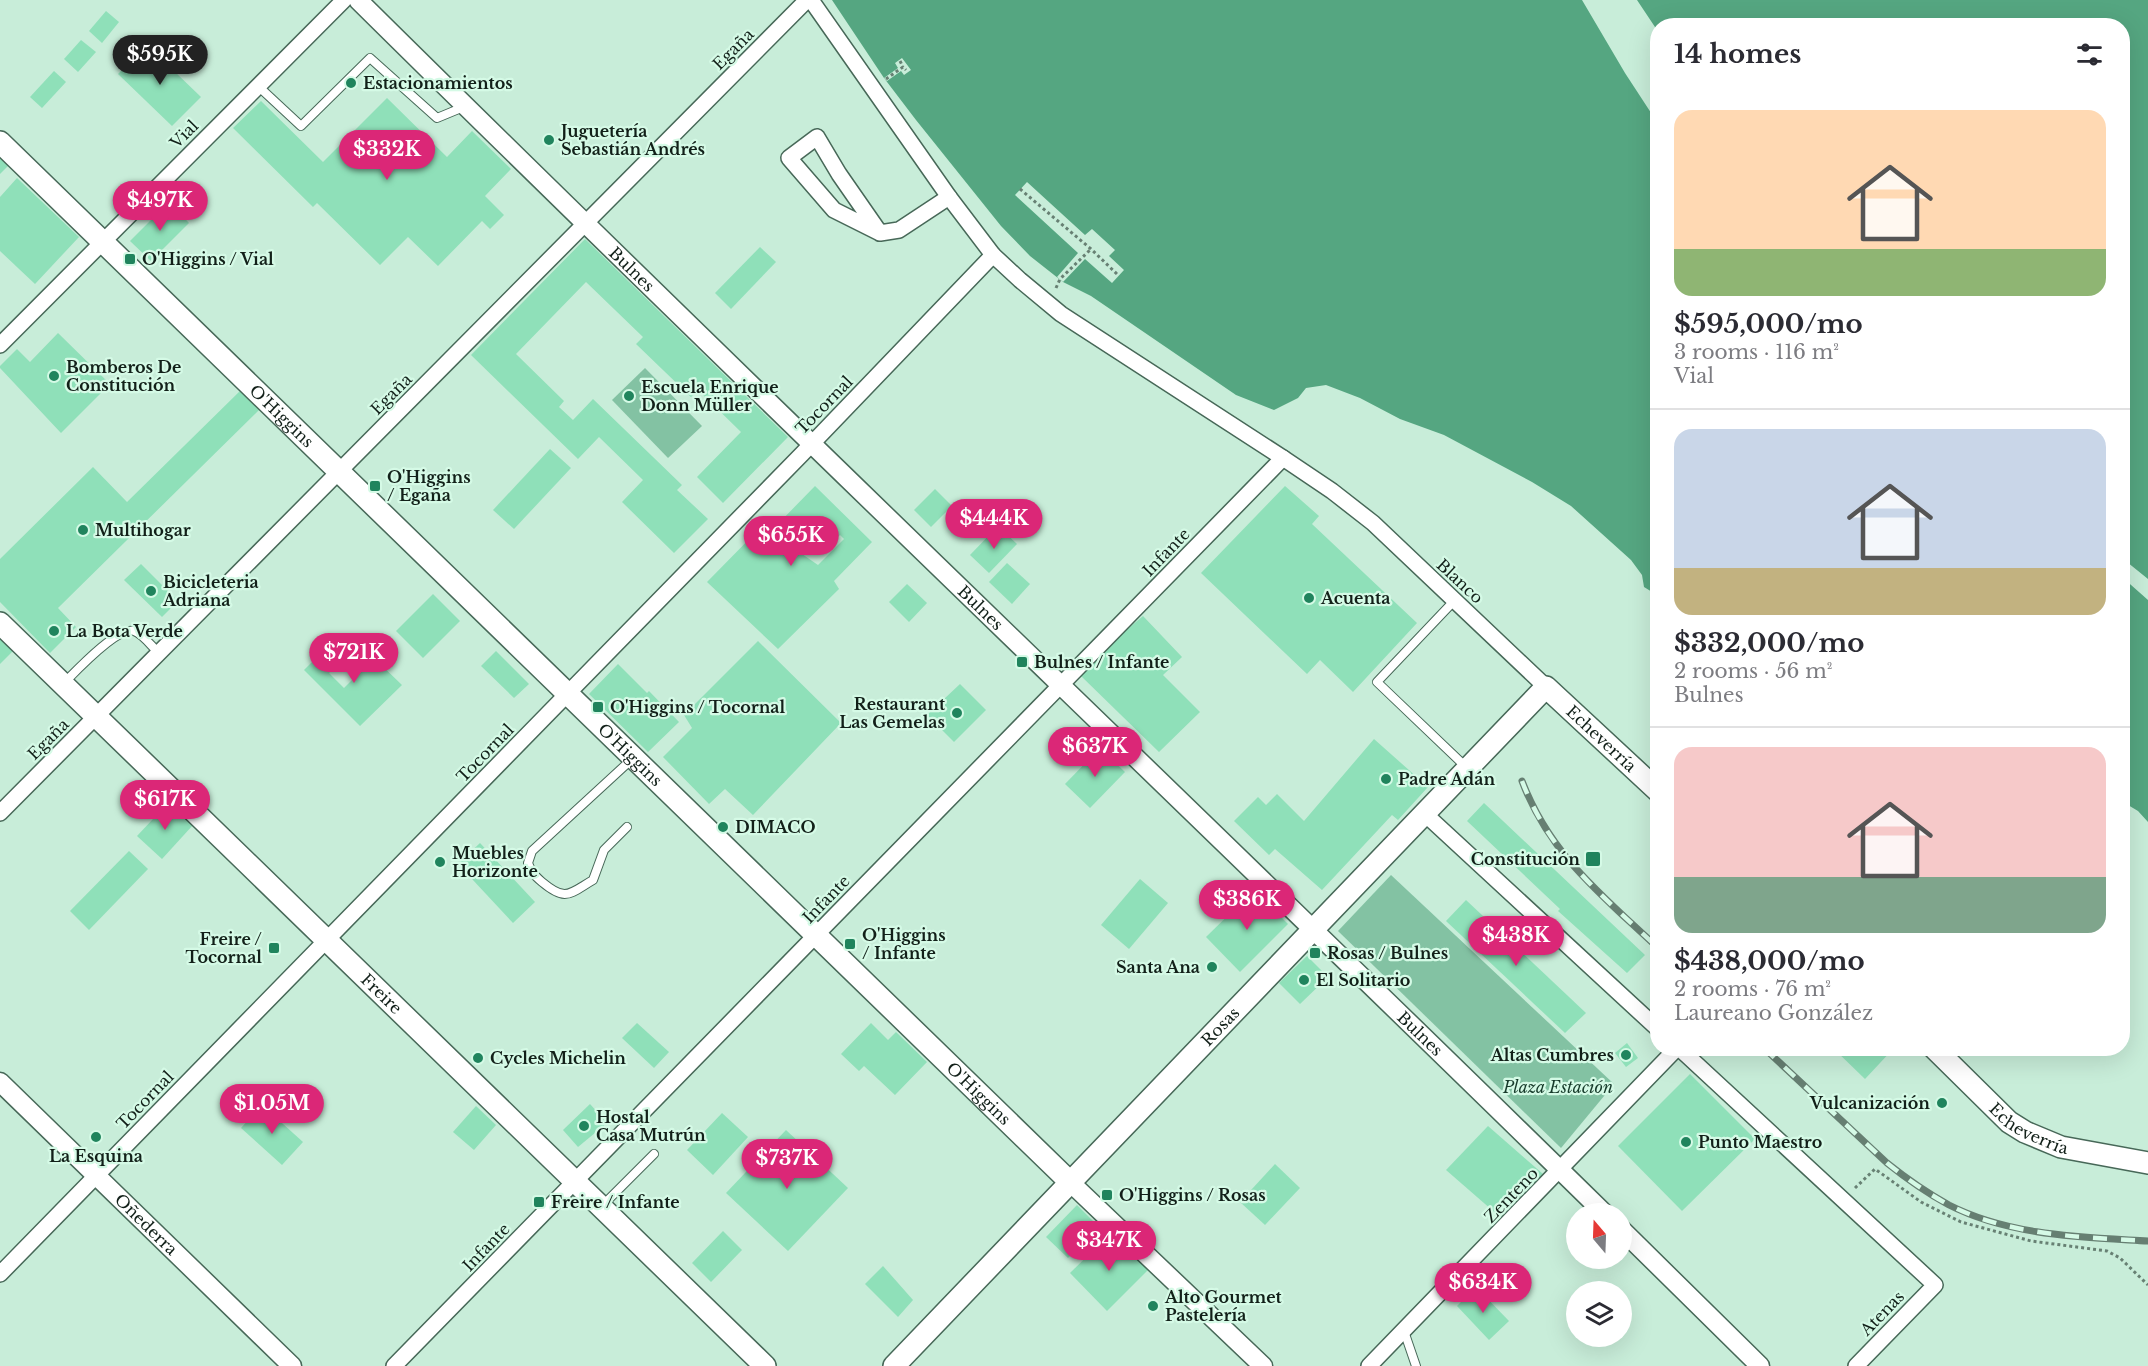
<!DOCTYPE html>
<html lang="en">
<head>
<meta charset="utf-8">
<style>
	:root { --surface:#fff; --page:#f2f2f3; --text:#2b2b33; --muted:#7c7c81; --line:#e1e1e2; --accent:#db2777 }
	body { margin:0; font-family:"Libre Baskerville",serif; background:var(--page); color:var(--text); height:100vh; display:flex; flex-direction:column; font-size:22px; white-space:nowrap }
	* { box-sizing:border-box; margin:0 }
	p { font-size:20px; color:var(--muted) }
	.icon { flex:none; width:33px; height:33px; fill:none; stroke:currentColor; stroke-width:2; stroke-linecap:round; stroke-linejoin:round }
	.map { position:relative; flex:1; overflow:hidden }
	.drawer { position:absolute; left:1650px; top:18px; width:480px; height:1038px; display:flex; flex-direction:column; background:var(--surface); border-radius:24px; box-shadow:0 6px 24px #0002 }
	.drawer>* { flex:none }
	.needle { width:39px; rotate:341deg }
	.tools { position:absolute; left:1566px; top:1203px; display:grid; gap:12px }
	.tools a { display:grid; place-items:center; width:66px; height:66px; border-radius:50%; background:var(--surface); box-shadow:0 6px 24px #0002; font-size:30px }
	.price { position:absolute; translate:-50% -51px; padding:0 14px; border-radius:21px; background:var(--accent); color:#fff; font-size:20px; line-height:39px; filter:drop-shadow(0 2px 3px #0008) }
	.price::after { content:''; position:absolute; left:50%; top:36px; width:18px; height:14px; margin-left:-9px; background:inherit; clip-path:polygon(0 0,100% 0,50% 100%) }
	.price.current { background:#222; color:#fff }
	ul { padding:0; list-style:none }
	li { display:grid; align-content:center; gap:12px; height:318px; padding:0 24px }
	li+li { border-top:2px solid var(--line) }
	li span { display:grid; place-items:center; height:186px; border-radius:18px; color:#555 }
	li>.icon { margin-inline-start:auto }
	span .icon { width:108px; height:108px; fill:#fffc; stroke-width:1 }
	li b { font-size:26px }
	h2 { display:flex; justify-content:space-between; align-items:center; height:72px; padding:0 24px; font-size:26px }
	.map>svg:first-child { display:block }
	.green { fill:#83c2a3 }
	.water { fill:#55a681 }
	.pier { fill:#c8edd9 }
	.building { fill:#8fe0b9; fill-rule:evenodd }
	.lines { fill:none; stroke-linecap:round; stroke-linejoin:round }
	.service-casing { stroke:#476858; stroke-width:10 }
	.minor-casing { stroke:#476858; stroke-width:18 }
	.tertiary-casing { stroke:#476858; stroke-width:21 }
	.secondary-casing { stroke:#476858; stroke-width:24 }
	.path { stroke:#678073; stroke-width:3; stroke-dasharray:3 3; stroke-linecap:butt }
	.service { stroke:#fff; stroke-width:8 }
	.minor { stroke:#fff; stroke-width:15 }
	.tertiary { stroke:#fff; stroke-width:18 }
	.secondary { stroke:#fff; stroke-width:21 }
	.rail-casing { stroke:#667f72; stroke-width:7 }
	.rail { stroke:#d5fae6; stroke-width:4.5; stroke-dasharray:14; stroke-linecap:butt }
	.poi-dot { fill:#20845d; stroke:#d5fae6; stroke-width:2 }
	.labels { text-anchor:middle; stroke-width:4.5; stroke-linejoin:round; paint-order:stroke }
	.street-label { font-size:16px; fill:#122019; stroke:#d5fae6 }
	.poi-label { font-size:16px; font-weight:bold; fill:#122019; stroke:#d5fae6; text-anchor:start }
	.park-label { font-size:16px; font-style:italic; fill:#173b2b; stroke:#d5fae6 }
</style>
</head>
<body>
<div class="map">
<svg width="2148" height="1366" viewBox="0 0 2148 1366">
	<rect width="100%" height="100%" fill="#c8edd9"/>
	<g class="green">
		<polygon points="645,368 702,426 668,458 612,400"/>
		<polygon points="1391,875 1614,1084 1561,1148 1338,931"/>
	</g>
	<g class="water">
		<polygon points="832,0 1582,0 1625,73 1657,122 1657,595 1644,587 1642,575 1631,560 1571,506 1532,482 1444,435 1400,419 1360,398 1326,385 1306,388 1298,398 1274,410 1236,395 1091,296 1063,282 1030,256 1001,226 916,120 884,78"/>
		<polygon points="1637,0 2148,0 2148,579 2122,558 2122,26 1658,26 1657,30"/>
		<polygon points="2122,577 2148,600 2148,822 2138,811 2123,802"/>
	</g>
	<g class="pier">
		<polygon points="902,58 911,70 904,75 901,71 887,81 884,78 898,68 895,63"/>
		<polygon points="1027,182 1085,235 1092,229 1115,250 1109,256 1124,270 1112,283 1085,259 1063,282 1057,277 1078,253 1015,195"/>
	</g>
	<g class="building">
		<polygon points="106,11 119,22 102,43 89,31"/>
		<polygon points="81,40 96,52 78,72 64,59"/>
		<polygon points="147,45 201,97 172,126 118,74"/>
		<polygon points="54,71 66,82 42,108 30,97"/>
		<polygon points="387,98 447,157 472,131 511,169 485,196 504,215 490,229 482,221 438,266 408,237 380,265 317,203 313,207 233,128 261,101 323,162"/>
		<polygon points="0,157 9,165 0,174"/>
		<polygon points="17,178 79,237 35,284 0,251 0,197"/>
		<polygon points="169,202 189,223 151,261 130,241"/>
		<polygon points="585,239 788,437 723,503 697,477 741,432 698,390 691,397 636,344 643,337 586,282 516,354 564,401 559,407 573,420 593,399 682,485 677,490 708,519 674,553 622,502 643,480 599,437 578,459 471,355"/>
		<polygon points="760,247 776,262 731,309 715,293"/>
		<polygon points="58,333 110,384 61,433 0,368 0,366 17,349 30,362"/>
		<polygon points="241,390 260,409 58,608 76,627 50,653 0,602 0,559 93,467 127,502"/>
		<polygon points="550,449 571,468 514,529 493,510"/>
		<path d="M815 486 872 542 834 581 839 589 778 649 707 582 767 521 774 528ZM799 533 821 554 840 535 844 539 818 565 802 554 805 552 792 539Z"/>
		<polygon points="1285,486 1319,516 1312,524 1417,623 1353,692 1320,660 1307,674 1201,573"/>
		<polygon points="935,489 952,506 931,527 914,510"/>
		<polygon points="998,526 1017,544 989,573 970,555"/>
		<polygon points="1007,563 1030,584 1012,604 989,582"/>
		<polygon points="141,564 178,601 162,617 124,580"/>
		<polygon points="907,584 927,603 909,622 889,602"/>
		<polygon points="433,594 460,621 423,658 396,631"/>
		<polygon points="1143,616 1182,657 1163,675 1200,712 1159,752 1081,676 1124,632"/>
		<polygon points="0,635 15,649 0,664"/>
		<polygon points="334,640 348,655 329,673 344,688 374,658 402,685 360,726 304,670"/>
		<polygon points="758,641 841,723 753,815 725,789 709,804 663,757 692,728 684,715"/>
		<polygon points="496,651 529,684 514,698 481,666"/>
		<polygon points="618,664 647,693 649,691 679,722 648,752 589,694"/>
		<polygon points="960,684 986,710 954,742 927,715"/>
		<polygon points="1374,739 1428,787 1398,820 1392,815 1322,890 1275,849 1269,855 1234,821 1258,797 1266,805 1277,794 1304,821"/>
		<polygon points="1100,748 1125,772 1090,808 1065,784"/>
		<polygon points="169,802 193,825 162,859 137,836"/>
		<polygon points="1484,803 1645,955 1627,973 1558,911 1560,909 1467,821"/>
		<polygon points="480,843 535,902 513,923 458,864"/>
		<polygon points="129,851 148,869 89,930 70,911"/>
		<polygon points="1140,879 1168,903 1129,949 1101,925"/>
		<polygon points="1254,890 1288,924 1240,972 1206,937"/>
		<polygon points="1466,900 1586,1013 1565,1033 1446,921"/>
		<polygon points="1307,956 1328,977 1300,1004 1279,983"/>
		<polygon points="637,1023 669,1052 654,1068 622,1038"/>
		<polygon points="871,1023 888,1040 896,1032 927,1062 895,1095 864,1066 859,1071 841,1054"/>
		<polygon points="1627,1043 1638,1058 1626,1067 1615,1053"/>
		<polygon points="1833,1048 1894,1048 1865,1079"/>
		<polygon points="1690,1074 1755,1139 1682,1211 1618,1146"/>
		<polygon points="590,1104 607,1123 578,1147 563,1130"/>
		<polygon points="262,1105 303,1142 282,1165 241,1128"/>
		<polygon points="476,1106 496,1125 474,1150 453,1132"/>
		<polygon points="722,1113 748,1137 713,1175 687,1150"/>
		<polygon points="1488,1126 1543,1174 1500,1217 1446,1170"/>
		<polygon points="786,1130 848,1188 788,1251 726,1193"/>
		<polygon points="1275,1164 1300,1188 1265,1225 1240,1202"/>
		<polygon points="1077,1205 1099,1227 1068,1258 1046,1237"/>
		<polygon points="723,1231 742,1250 711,1282 692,1263"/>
		<polygon points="1111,1233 1148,1270 1107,1311 1070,1273"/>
		<polygon points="883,1266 913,1300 898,1317 865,1284"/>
		<polygon points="1476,1287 1509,1321 1489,1340 1457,1306"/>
	</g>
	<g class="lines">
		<defs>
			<g id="service">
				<polyline points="258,86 301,126 370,58 437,118 466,106"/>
				<polyline points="1454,601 1377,682 1467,768"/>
				<path d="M64 683C76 671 118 626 134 631 143 634 152 647 159 653"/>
				<path d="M627 827 604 850 593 880C569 894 566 902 542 882 535 876 531 872 528 863L532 851 632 759"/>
				<polyline points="602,1206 654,1154"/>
				<polyline points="1404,1331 1416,1366"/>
			</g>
			<g id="minor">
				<polyline points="811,0 949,197 993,255 1020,280 1061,314 1283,458 1332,491 1373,523 1546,687"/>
				<polyline points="880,233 834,210 789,158 817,137 839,174 880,233 899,230 949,197"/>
				<polyline points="0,345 344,0"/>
				<polyline points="0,813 807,0"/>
				<polyline points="1425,814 1658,1029"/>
				<polyline points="1679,1048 1935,1285 1856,1366"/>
				<polyline points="0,1274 802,454 993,255"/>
				<polyline points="394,1366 1283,458"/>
				<polyline points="1369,1366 1677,1048"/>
			</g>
			<g id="tertiary">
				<path id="s1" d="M358 0C770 408 1191 808 1605 1214"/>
				<path id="s2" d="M0 1082 292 1366"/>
				<polyline points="1071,1183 1263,1366"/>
				<polyline points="1622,1230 1760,1366"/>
			</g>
			<g id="secondary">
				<path id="s3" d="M0 142 1071 1183"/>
				<path id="s4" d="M0 623 765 1366"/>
				<path id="s5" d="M1934 1048 2009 1122 2025 1132 2061 1147 2148 1163"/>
				<path id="s6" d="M894 1366 1546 687 1658 791"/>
			</g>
		</defs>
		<use href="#service" class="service-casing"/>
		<use href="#minor" class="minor-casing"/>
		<use href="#tertiary" class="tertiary-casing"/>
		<use href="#secondary" class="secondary-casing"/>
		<g class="path">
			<polyline points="900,61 903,67"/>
			<polyline points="886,79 903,67 906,70"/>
			<polyline points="1020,189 1091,249 1119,276"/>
			<polyline points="1056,288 1060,279 1091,249"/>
			<polyline points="1855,1188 1875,1169 1921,1202 1961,1222 2031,1241 2107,1251 2120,1258 2148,1285"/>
		</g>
		<use href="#service" class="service"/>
		<use href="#minor" class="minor"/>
		<use href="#tertiary" class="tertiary"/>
		<use href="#secondary" class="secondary"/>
		<defs>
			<g id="rail">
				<path d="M1522 781C1550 855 1602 895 1658 948"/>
				<path d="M1764 1048 1887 1163C1907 1179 1927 1193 1949 1205 2010 1236 2081 1237 2148 1241"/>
			</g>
		</defs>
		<use href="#rail" class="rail-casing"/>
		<use href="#rail" class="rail"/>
	</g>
	<g class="poi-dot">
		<circle cx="351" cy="83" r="6"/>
		<circle cx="549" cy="140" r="6"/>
		<rect x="124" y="253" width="12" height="12" rx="3"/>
		<circle cx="54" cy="376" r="6"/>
		<circle cx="629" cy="396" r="6"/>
		<rect x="369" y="480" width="12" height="12" rx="3"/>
		<circle cx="83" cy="530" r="6"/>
		<circle cx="151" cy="591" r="6"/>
		<circle cx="1309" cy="598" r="6"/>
		<circle cx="54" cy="631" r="6"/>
		<rect x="1016" y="656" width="12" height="12" rx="3"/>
		<rect x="592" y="701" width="12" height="12" rx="3"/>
		<circle cx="957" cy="713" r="6"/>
		<circle cx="1386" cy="779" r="6"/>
		<circle cx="723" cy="827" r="6"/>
		<rect x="1585" y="851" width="16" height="16" rx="3"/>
		<circle cx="440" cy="862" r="6"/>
		<rect x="844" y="938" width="12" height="12" rx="3"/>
		<rect x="268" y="942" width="12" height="12" rx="3"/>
		<rect x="1309" y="947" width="12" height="12" rx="3"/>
		<circle cx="1212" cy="967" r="6"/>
		<circle cx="1304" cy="980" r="6"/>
		<circle cx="1626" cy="1055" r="6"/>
		<circle cx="478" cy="1058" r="6"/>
		<circle cx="1942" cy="1103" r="6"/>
		<circle cx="584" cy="1126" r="6"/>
		<circle cx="96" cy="1137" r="6"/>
		<circle cx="1686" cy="1142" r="6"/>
		<rect x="1101" y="1189" width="12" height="12" rx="3"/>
		<rect x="533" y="1196" width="12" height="12" rx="3"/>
		<circle cx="1153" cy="1306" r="6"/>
	</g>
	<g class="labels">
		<g class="street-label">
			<text transform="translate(733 49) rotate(-45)" y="6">Egaña</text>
			<text transform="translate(184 134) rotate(-45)" y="6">Vial</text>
			<text dy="6" stroke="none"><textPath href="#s1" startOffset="384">Bulnes</textPath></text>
			<text transform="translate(391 394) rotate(-45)" y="6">Egaña</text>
			<text transform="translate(824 405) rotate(-46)" y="6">Tocornal</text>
			<text dy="6" stroke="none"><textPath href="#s3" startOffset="393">O'Higgins</textPath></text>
			<text transform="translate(1166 552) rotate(-46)" y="6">Infante</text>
			<text transform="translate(1460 581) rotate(43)" y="6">Blanco</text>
			<text dy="6" stroke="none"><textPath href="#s1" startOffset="870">Bulnes</textPath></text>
			<text transform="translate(48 739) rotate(-45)" y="6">Egaña</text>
			<text dy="6" stroke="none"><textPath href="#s6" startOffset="1017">Echeverría</textPath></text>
			<text transform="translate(485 753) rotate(-46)" y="6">Tocornal</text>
			<text dy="6" stroke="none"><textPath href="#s3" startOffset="879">O'Higgins</textPath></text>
			<text transform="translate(826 899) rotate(-46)" y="6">Infante</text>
			<text dy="6" stroke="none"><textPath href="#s4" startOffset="532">Freire</textPath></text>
			<text dy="6" stroke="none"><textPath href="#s6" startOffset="471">Rosas</textPath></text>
			<text dy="6" stroke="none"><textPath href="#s1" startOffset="1482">Bulnes</textPath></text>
			<text dy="6" stroke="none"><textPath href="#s3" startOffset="1365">O'Higgins</textPath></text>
			<text transform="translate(145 1100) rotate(-46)" y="6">Tocornal</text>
			<text dy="6" stroke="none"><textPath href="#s5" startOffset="126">Echeverría</textPath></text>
			<text transform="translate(1511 1195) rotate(-46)" y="6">Zenteno</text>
			<text dy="6" stroke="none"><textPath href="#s2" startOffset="204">Oñederra</textPath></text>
			<text transform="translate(486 1247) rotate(-46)" y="6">Infante</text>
			<text transform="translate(1882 1313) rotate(-46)" y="6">Atenas</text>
		</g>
		<g class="poi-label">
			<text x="363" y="89">Estacionamientos</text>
			<text x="561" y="137">Juguetería<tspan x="561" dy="18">Sebastián Andrés</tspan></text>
			<text x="142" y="265">O'Higgins / Vial</text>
			<text x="66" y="373">Bomberos De<tspan x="66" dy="18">Constitución</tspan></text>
			<text x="641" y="393">Escuela Enrique<tspan x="641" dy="18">Donn Müller</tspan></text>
			<text x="387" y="483">O'Higgins<tspan x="387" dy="18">/ Egaña</tspan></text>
			<text x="95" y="536">Multihogar</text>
			<text x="163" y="588">Bicicleteria<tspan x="163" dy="18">Adriana</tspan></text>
			<text x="1321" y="604">Acuenta</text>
			<text x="66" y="637">La Bota Verde</text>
			<text x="1034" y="668">Bulnes / Infante</text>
			<text x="945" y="710" text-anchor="end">Restaurant<tspan x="945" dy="18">Las Gemelas</tspan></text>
			<text x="610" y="713">O'Higgins / Tocornal</text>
			<text x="1398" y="785">Padre Adán</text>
			<text x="735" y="833">DIMACO</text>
			<text x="452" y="859">Muebles<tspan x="452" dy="18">Horizonte</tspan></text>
			<text x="1580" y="865" text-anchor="end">Constitución</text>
			<text x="862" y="941">O'Higgins<tspan x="862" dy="18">/ Infante</tspan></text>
			<text x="262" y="945" text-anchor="end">Freire /<tspan x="262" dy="18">Tocornal</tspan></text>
			<text x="1327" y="959">Rosas / Bulnes</text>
			<text x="1200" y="973" text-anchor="end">Santa Ana</text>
			<text x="1316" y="986">El Solitario</text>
			<text x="1614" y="1061" text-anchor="end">Altas Cumbres</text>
			<text x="490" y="1064">Cycles Michelin</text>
			<text x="1930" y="1109" text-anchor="end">Vulcanización</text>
			<text x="596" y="1123">Hostal<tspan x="596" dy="18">Casa Mutrún</tspan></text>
			<text x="1698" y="1148">Punto Maestro</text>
			<text x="96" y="1162" text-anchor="middle">La Esquina</text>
			<text x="1119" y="1201">O'Higgins / Rosas</text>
			<text x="551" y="1208">Freire / Infante</text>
			<text x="1165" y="1303">Alto Gourmet<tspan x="1165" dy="18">Pastelería</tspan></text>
		</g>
		<g class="park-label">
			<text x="1558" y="1093">Plaza Estación</text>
		</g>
	</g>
</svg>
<div class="tools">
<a><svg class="needle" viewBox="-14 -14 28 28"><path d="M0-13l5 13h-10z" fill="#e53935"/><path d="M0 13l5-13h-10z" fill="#7c7c81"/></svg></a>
<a><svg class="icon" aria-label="layers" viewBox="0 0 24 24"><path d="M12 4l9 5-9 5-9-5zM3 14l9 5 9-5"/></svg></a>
</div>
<b class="price current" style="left:160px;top:86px">$595K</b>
<b class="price" style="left:387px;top:181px">$332K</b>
<b class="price" style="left:160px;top:232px">$497K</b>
<b class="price" style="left:994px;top:550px">$444K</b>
<b class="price" style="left:791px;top:567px">$655K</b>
<b class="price" style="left:354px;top:684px">$721K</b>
<b class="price" style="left:1095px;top:778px">$637K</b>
<b class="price" style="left:165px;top:831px">$617K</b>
<b class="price" style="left:1247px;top:931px">$386K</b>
<b class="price" style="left:1516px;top:967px">$438K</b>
<b class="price" style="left:272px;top:1135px">$1.05M</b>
<b class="price" style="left:787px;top:1190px">$737K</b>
<b class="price" style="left:1109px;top:1272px">$347K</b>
<b class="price" style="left:1483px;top:1314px">$634K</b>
<section class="drawer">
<h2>14 homes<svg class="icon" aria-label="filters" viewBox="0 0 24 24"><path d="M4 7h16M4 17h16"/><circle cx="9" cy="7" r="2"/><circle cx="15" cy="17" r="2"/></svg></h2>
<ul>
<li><span style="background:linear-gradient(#ffd9b3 75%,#8fb573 0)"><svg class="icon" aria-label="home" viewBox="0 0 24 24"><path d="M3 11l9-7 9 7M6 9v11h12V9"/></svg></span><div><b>$595,000/mo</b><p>3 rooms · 116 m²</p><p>Vial</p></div></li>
<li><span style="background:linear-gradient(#c9d6e8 75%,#c2b280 0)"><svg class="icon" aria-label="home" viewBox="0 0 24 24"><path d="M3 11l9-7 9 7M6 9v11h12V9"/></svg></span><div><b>$332,000/mo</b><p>2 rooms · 56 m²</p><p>Bulnes</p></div></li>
<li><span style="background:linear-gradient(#f6c9c9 70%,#7fa58c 0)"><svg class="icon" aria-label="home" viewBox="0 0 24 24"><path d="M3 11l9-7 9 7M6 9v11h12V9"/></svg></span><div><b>$438,000/mo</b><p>2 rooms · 76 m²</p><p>Laureano González</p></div></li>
</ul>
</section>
</div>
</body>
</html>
